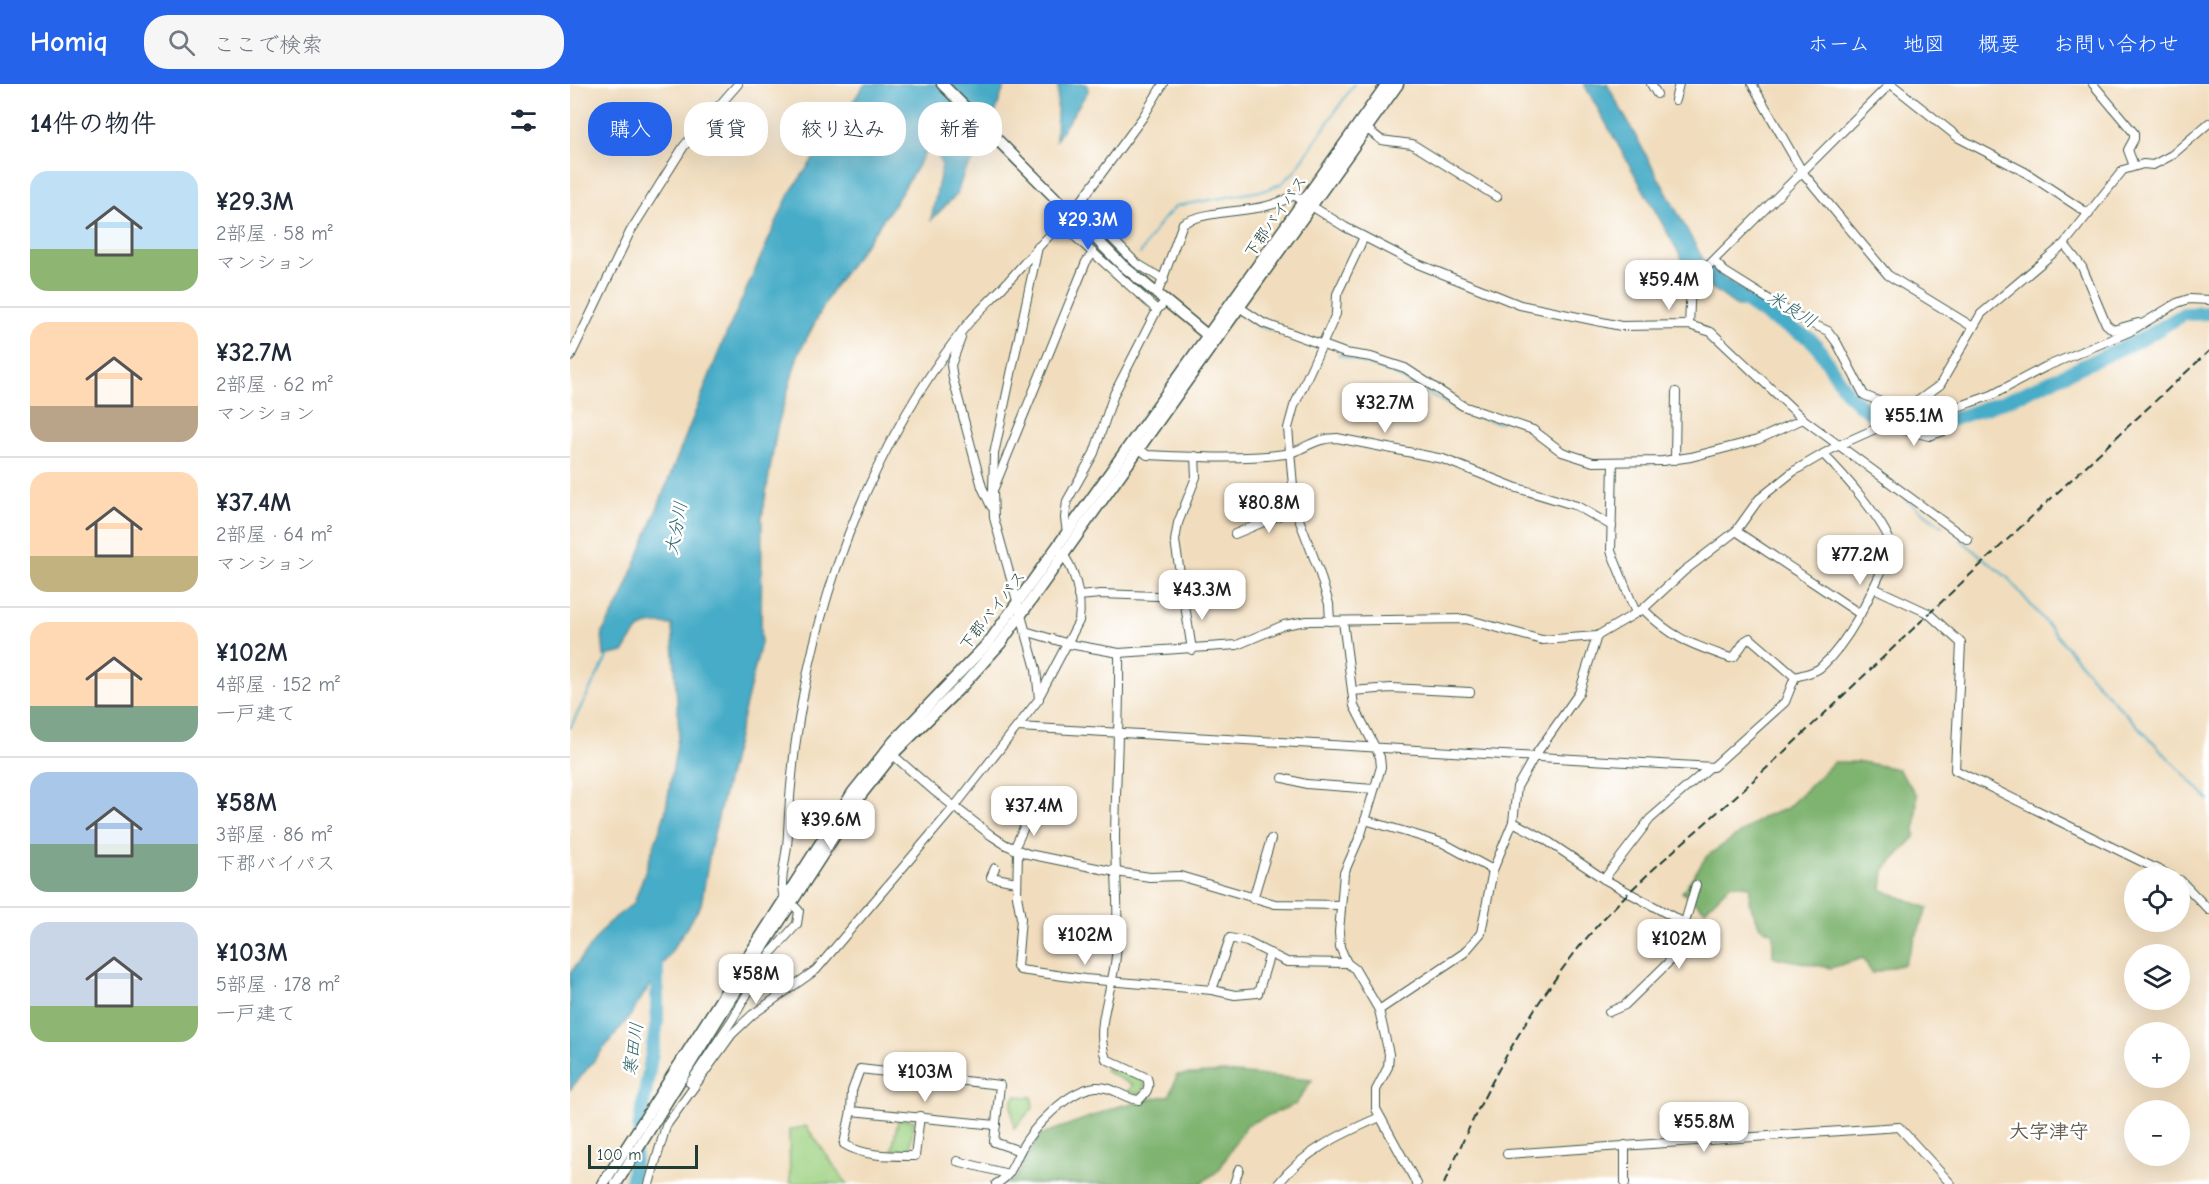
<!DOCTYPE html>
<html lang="ja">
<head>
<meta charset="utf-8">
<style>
	:root { --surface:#fff; --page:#f6f6f7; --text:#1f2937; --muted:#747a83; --line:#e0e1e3; --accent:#2563eb }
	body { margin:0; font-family:"Comic Neue","Klee One",sans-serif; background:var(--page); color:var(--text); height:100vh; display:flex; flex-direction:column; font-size:22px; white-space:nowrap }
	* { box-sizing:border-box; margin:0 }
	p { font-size:20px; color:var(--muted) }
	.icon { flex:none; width:33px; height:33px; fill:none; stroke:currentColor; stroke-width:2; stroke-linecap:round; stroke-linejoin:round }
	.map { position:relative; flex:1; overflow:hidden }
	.drawer { display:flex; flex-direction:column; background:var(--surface); width:570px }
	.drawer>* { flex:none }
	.banner { position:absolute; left:18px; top:18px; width:570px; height:54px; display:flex; gap:12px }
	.buttons { position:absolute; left:1554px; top:782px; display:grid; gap:12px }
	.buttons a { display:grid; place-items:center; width:66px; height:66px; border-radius:50%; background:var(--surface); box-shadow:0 6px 24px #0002; font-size:30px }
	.scale { position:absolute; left:18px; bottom:15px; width:110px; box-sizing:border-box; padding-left:6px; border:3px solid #1f3d34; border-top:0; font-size:16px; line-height:21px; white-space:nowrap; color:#1f3d34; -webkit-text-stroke:4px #fff; paint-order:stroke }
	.price { position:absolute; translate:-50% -51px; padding:0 14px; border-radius:12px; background:#fff; color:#222; font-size:20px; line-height:39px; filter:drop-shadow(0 2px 3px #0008) }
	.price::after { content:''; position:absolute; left:50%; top:36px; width:18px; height:14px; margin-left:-9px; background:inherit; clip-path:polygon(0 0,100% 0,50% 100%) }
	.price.active { background:var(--accent); color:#fff }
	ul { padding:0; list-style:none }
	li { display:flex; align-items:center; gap:18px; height:150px; padding:0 30px }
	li+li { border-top:2px solid var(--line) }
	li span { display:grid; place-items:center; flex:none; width:168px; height:120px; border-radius:18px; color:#555 }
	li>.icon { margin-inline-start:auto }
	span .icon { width:72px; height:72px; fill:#fffc; stroke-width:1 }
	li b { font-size:26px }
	h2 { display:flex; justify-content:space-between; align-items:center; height:72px; padding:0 30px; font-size:26px }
	.pill { padding:0 21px; border-radius:24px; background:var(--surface); box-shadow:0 6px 24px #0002; font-size:21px; line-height:54px }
	.pill.active { background:var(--accent); color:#fff }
	header { display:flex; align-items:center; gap:36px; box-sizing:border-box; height:84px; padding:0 30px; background:var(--accent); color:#fff }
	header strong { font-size:28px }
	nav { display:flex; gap:33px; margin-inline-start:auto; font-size:21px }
	.search { width:420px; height:54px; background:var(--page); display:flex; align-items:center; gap:15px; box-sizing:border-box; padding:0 21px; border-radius:24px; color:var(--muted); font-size:22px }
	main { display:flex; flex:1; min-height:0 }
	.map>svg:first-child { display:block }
	.green { fill:#9dd181; stroke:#5e875a; stroke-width:1.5 }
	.forest { fill:#7eb36f; stroke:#4e7852; stroke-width:1.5 }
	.water { fill:#47acc7; stroke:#33747e; stroke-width:1.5 }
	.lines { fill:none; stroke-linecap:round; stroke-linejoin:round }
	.stream { stroke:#47acc7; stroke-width:2 }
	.river { stroke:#47acc7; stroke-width:14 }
	.minor-casing { stroke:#3e5549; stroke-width:10 }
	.tertiary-casing { stroke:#3e5549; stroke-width:13 }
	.minor { stroke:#fff; stroke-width:8 }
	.tertiary { stroke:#fff; stroke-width:10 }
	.rail { stroke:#1f3d34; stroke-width:2; stroke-dasharray:9 4.5; stroke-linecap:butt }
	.labels { text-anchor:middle; stroke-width:5; stroke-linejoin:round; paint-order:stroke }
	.street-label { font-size:16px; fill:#1f3d34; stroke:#fff }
	.water-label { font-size:18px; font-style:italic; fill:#2d6467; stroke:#fff }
	.quarter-label { font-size:20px; font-weight:bold; fill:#645c4f; stroke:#fff }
</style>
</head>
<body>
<header>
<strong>Homiq</strong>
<div class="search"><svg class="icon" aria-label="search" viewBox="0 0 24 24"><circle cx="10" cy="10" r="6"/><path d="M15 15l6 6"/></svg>ここで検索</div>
<nav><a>ホーム</a><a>地図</a><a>概要</a><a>お問い合わせ</a></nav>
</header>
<main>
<section class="drawer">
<h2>14件の物件<svg class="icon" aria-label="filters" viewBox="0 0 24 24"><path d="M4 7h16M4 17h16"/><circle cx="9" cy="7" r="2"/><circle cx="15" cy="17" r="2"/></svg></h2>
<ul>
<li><span style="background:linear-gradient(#bfe0f5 65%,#8fb573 0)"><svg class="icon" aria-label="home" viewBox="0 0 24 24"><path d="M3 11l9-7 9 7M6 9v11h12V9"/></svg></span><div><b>¥29.3M</b><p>2部屋 · 58 m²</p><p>マンション</p></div></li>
<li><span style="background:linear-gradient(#ffd9b3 70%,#b9a48a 0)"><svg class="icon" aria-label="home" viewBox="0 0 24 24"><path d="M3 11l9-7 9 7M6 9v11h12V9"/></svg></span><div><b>¥32.7M</b><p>2部屋 · 62 m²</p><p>マンション</p></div></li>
<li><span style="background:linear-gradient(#ffd9b3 70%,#c2b280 0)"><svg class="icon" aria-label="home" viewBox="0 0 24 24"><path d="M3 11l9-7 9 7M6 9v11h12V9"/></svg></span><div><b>¥37.4M</b><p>2部屋 · 64 m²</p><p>マンション</p></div></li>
<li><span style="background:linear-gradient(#ffd9b3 70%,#7fa58c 0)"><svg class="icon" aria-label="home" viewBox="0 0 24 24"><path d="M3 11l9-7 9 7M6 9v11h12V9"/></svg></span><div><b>¥102M</b><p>4部屋 · 152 m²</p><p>一戸建て</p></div></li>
<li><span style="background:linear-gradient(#a9c7e8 60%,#7fa58c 0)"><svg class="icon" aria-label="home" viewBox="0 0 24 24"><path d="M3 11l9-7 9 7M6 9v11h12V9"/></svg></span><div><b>¥58M</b><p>3部屋 · 86 m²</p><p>下郡バイパス</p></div></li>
<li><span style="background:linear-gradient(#c9d6e8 70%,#8fb573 0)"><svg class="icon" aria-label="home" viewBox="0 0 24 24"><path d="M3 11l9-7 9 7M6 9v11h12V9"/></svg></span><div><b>¥103M</b><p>5部屋 · 178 m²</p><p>一戸建て</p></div></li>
</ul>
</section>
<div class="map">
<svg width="1639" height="1100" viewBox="0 0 1639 1100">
	<rect width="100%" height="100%" fill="#fff"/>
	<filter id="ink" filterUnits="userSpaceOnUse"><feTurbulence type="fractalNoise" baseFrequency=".0167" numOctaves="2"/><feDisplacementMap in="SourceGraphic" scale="12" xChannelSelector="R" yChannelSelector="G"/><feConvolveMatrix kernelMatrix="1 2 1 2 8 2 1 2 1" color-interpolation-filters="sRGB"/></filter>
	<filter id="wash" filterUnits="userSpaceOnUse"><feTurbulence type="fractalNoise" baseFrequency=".008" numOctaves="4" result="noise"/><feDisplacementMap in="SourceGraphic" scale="24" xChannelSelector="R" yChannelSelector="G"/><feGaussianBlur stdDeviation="1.35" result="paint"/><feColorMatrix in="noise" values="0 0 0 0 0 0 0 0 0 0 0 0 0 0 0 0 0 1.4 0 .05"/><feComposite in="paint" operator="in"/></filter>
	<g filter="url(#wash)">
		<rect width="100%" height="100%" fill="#f1ddbd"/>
		<g class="green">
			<polygon points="536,984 572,995 575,1002 570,1010 558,1008 563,1001 535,987"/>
			<polygon points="445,1012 462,1013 463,1024 444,1044 441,1020"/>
			<polygon points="328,1036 344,1036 340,1066 322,1066"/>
			<polygon points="236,1042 277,1100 220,1099 219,1046"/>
		</g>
		<g class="forest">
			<polygon points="1264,678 1292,678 1328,685 1347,711 1345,753 1314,786 1312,806 1358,824 1334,880 1302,889 1293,874 1261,884 1203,873 1203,849 1190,843 1179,818 1180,802 1161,800 1135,826 1112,808 1137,772 1195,732 1216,725"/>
			<polygon points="654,988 742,996 726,1020 676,1041 649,1086 630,1100 436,1100 446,1094 470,1051 550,1022 600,1011 607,991"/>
		</g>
		<g class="water">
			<path d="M295 0H435L413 65 394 88 387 110 361 136 372 82 363 56 325 119 262 206 228 271 207 344 192 433 191 559 141 762 131 821 60 932 0 1006V889L38 839 64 819 95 730 109 648 102 541C73 537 67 543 54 568L34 572 32 549 52 514 152 260 219 110Z"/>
			<polygon points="488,0 517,0 518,7 486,56"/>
			<polygon points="1014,0 1037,0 1134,177 1153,193 1199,223 1168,223 1119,187"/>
		</g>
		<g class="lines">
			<g class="stream">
				<polyline points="570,170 590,139 606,122 696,106 712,99 725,87 784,0"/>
				<polyline points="676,233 688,242 700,246"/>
				<polyline points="768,270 821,289 896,330 930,339"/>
				<polyline points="1335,415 1372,442"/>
				<polyline points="1391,456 1438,494 1533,606 1639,716"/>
				<polyline points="0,644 39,569"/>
			</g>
			<g class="river">
				<polyline points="1168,212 1200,234 1239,254 1247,262 1277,309 1292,323 1304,331 1323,332 1337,339 1358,344 1443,314 1574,254 1614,230 1639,229"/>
				<polyline points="69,1046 87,938 87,872"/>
				<polyline points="61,1100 65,1068"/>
			</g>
		</g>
	</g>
	<g filter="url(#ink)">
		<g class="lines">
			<defs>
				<g id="minor">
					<polyline points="1081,0 1087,10"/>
					<polyline points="1182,0 1233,89 1318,191 1403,243"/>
					<polyline points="1321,0 1389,54 1455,88 1519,130"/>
					<polyline points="1523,0 1564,49 1564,55 1558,66 1564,82"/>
					<polyline points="1105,16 1109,0"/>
					<polyline points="796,44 811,56 842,60 927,113"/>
					<polyline points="509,121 566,179 594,196"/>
					<polyline points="506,124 573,33 593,0"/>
					<polyline points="491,140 587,226 591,222"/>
					<polyline points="1494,160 1512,183 1536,240 1543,246 1568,239"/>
					<polyline points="1144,177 1155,188 1227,233 1258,247 1267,259 1294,311 1342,331 1359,333 1422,311 1475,283 1559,248 1607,219 1619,215 1639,216"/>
					<path d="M587 211 613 139C648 122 690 132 724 111L775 143 843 178 950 221 1051 242 1119 241 1141 248 1233 335 1398 456"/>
					<polyline points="666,221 693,239 775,269 801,273 835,284 893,322 963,346 992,368 1023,378 1093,377 1121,373 1187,356 1233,335"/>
					<polyline points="1119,241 1121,199 1320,0"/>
					<polyline points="391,254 381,281 383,295 412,403 421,422"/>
					<polyline points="0,273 60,148 114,62 168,0"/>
					<polyline points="1314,341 1359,352 1374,347"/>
					<path d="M565 361 577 371C619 373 673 376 715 370 734 367 742 354 767 354L873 375 944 403 1007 422 1042 442"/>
					<polyline points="1105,376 1106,308"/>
					<polyline points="1043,378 1041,467 1066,529"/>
					<polyline points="424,404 516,178 523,169"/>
					<polyline points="1166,447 1290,530"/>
					<polyline points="497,449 495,434 497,417 524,369 544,310 587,226"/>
					<polyline points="665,450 725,425"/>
					<polyline points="1304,504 1358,529 1391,559 1385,686 1601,792"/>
					<polyline points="508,512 531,510 614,513"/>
					<path d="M1073 525C1103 555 1121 560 1160 574L1164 573 1175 557 1180 554 1225 593"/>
					<polyline points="760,537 759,520 749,487 725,425 718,344 724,322 766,230 767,210 794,153"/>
					<polyline points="773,537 784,622 810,673 811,683 791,750 774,789 769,848 770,863 777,879 785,885 809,926 819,970 818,983 806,1006 806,1025 847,1100"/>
					<polyline points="455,547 499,560 549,569 667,561 714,541 737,537 896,535 972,556 1027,552 1073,525 1114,487 1166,447 1189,415 1224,387 1267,362 1314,341 1370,301 1411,230 1494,160 1553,86 1573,80 1583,81 1602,71 1639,39"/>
					<polyline points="622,566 605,457 608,439 626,393 625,372"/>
					<polyline points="782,607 821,604 900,608"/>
					<path d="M470 611 509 537C512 514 505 483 490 467"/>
					<path d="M448 643 1143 683 1215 618 1225 593C1233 590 1245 589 1251 583 1283 554 1304 503 1322 464 1317 439 1272 389 1253 370"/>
					<polyline points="323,671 363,706 422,752 436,761 458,770 546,788 580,793 610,792 705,820 771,821"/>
					<polyline points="713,694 736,700 804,705"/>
					<polyline points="795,736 873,759 923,786"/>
					<polyline points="943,738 973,754 1034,795 1116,840"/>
					<polyline points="444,765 460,730"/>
					<polyline points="448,767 447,812 451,834 447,883 450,886 515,895 642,906 660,854 677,858 717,878 777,879"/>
					<polyline points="425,784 421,793 446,798"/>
					<polyline points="1034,795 1080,735 1140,683"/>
					<polyline points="1610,796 1639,826"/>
					<polyline points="683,815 701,755"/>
					<polyline points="642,906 665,911 688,909 700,869"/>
					<polyline points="809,926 894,869 911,849 923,786 943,738 947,703 964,673 1009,609 1027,552"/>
					<polyline points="1039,928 1055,921 1105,872 1126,801"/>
					<path d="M120 999 162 936 201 869 227 840 229 827 213 810 212 802C212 784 218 767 218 748 225 570 282 389 392 247 404 231 419 218 432 204 453 182 471 157 494 138"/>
					<polyline points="281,1027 426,1041"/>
					<path d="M350 1032 345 1072C321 1072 295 1073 274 1060L281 1027 282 1007 290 985 430 1001 424 1058 450 1067"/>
					<polyline points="1055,1061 1055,1100"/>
					<polyline points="937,1070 1329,1043 1381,1100"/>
					<polyline points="387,1077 438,1090"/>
					<polyline points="79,1100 96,1042 162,950 182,931 246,886 385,722 469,615 466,585 424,434 423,407 424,370 468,163"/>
					<path d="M426 1100C441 1092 443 1081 450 1067 462 1044 499 1005 526 1003 544 1002 553 1015 569 1016 576 1009 581 1004 577 994L536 975C524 942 543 906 546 872 550 832 545 792 545 752 546 691 550 630 549 569"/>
					<polyline points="664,1100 669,1085"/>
					<path d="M708 1100C734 1067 771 1050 810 1033"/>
				</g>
				<g id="tertiary">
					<polyline points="372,0 552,181 642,255"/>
					<polyline points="33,1100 283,708 324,657 419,558 817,0"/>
					<polyline points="46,1100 182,880 291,711 325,668 394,600 430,560 828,0"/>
				</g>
			</defs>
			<use href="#minor" class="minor-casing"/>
			<use href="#tertiary" class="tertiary-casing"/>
			<use href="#minor" class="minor"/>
			<use href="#tertiary" class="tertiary"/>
			<path class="rail" d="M874 1100C909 1018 948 942 1003 871 1045 816 1098 772 1150 726 1186 695 1220 662 1255 629 1382 507 1510 387 1639 267"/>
		</g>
	</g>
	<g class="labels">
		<g class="street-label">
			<text transform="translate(705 132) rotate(-55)" y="6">下郡バイパス</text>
			<text transform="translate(422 526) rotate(-52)" y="6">下郡バイパス</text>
		</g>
		<g class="water-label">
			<text transform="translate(1222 225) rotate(32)" y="6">米良川</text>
			<text transform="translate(106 444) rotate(-79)" y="6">大分川</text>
			<text transform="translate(63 965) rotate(-82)" y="6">寒田川</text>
		</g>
		<g class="quarter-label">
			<text x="1479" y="1054">大字津守</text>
		</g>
	</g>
</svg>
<div class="buttons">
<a><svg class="icon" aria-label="locate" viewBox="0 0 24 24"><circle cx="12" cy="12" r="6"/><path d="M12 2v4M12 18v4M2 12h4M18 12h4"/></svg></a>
<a><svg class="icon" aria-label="layers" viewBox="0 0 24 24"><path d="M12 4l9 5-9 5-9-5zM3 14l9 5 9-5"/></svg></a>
<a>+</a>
<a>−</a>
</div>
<div class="scale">100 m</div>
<b class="price active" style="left:518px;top:167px">¥29.3M</b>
<b class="price" style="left:1099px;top:227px">¥59.4M</b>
<b class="price" style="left:815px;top:350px">¥32.7M</b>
<b class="price" style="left:1344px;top:363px">¥55.1M</b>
<b class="price" style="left:699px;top:450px">¥80.8M</b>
<b class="price" style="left:1290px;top:502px">¥77.2M</b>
<b class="price" style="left:632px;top:537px">¥43.3M</b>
<b class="price" style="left:464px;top:753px">¥37.4M</b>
<b class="price" style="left:261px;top:767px">¥39.6M</b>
<b class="price" style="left:515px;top:882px">¥102M</b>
<b class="price" style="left:1109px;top:886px">¥102M</b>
<b class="price" style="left:186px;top:921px">¥58M</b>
<b class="price" style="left:355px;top:1019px">¥103M</b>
<b class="price" style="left:1134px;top:1069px">¥55.8M</b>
<div class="banner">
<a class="pill active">購入</a>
<a class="pill">賃貸</a>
<a class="pill">絞り込み</a>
<a class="pill">新着</a>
</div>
</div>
</main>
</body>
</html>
